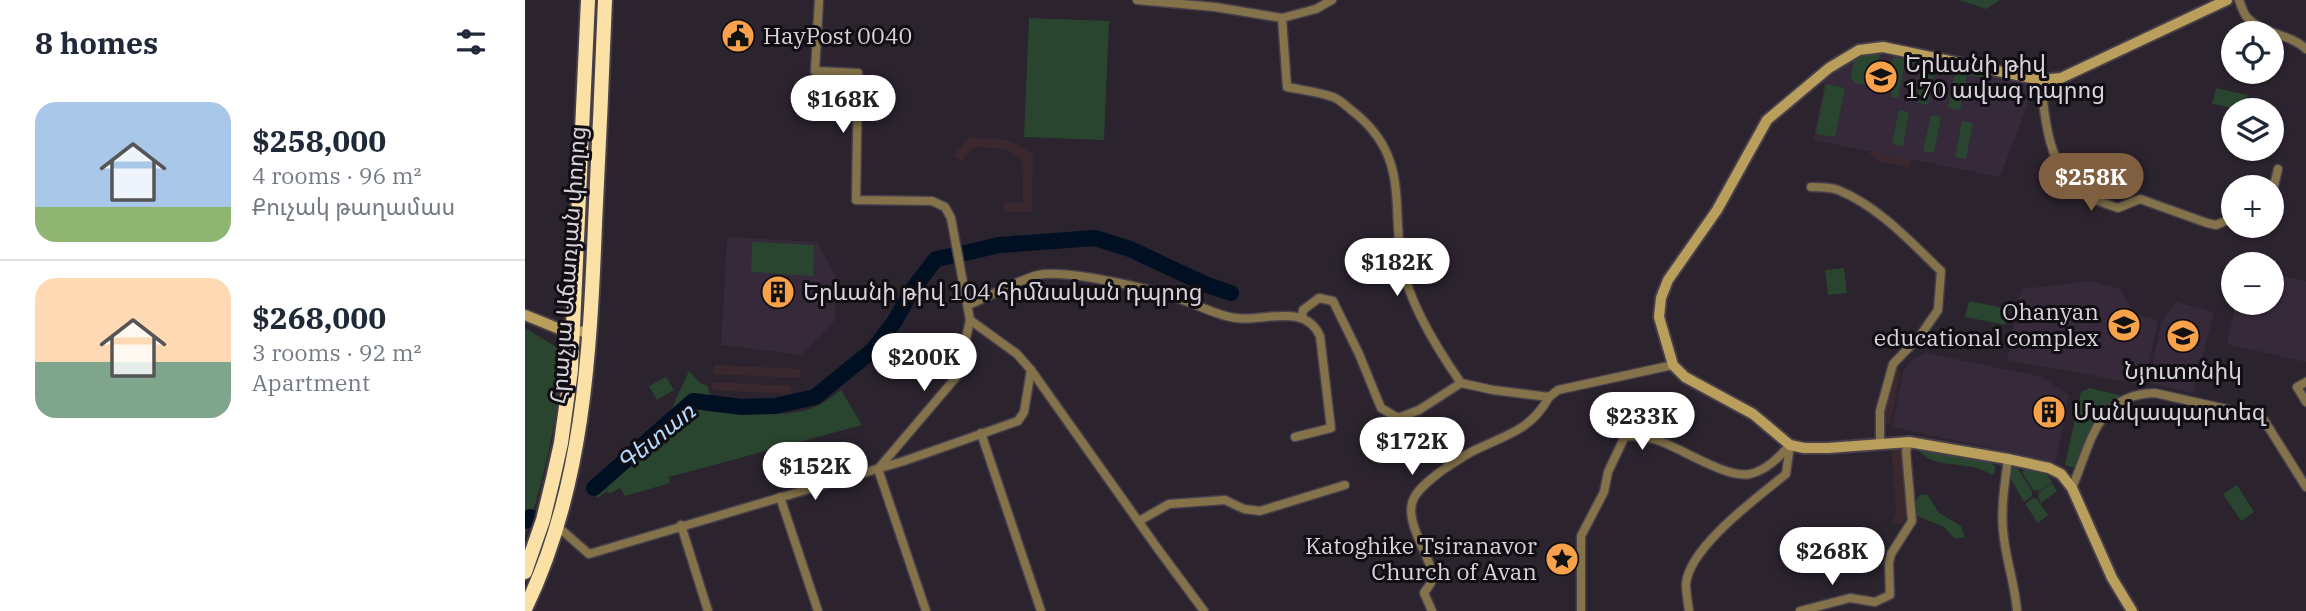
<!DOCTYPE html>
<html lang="en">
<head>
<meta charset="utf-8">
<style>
	:root { --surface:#fff; --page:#f6f6f7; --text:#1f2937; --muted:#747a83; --line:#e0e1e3; --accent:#805f40 }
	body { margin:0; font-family:"IBM Plex Serif","Noto Sans Armenian",serif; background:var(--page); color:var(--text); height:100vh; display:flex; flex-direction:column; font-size:26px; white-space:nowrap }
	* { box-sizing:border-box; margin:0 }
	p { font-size:23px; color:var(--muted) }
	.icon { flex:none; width:38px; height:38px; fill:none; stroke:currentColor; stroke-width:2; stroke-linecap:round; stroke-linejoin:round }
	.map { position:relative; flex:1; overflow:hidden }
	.side { display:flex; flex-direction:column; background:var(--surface); width:525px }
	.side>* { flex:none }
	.fabs { position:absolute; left:1696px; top:21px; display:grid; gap:14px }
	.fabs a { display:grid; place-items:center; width:63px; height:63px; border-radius:50%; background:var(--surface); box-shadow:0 2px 5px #0004; font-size:35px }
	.price { position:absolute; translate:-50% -60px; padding:0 16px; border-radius:24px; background:#fff; color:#222; font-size:23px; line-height:46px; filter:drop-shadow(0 2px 4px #0008) }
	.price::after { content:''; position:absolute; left:50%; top:42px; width:21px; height:16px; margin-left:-10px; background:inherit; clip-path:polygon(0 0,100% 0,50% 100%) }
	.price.active { background:var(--accent); color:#fff }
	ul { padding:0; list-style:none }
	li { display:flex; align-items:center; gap:21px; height:175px; padding:0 35px }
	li+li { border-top:2px solid var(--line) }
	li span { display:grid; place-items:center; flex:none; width:196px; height:140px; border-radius:21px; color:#555 }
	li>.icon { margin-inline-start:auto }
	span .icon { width:84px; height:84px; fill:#fffc; stroke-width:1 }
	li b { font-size:30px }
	h2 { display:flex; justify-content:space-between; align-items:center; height:84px; padding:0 35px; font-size:30px }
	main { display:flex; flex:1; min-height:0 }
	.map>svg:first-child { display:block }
	.industrial { fill:#3a282e }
	.built { fill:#35293a }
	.green { fill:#29452f }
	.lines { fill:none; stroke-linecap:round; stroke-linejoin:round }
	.river { stroke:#001022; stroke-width:16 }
	.street-casing { stroke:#473f4a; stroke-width:11 }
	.secondary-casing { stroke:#473f4a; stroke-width:14 }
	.highway-casing { stroke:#473f4a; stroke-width:18 }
	.street { stroke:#84734a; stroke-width:8 }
	.secondary { stroke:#ba9e5b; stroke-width:10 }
	.highway { stroke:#fbe1a5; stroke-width:14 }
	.labels { text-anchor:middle; stroke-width:6; stroke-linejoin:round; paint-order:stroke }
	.poi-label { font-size:23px; fill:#d8d2da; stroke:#110e13; text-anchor:start }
	.street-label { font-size:23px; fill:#d8d2da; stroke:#110e13 }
	.water-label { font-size:24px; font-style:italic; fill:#b4d9fd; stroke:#110e13 }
</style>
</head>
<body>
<main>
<section class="side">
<h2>8 homes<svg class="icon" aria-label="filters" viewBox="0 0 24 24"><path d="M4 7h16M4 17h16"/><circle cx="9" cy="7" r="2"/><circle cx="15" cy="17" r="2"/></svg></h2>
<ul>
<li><span style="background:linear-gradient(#a9c7e8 75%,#8fb573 0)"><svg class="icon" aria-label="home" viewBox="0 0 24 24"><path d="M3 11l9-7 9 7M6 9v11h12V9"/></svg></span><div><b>$258,000</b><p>4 rooms · 96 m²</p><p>Քուչակ թաղամաս</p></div></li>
<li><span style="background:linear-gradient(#ffd9b3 60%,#7fa58c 0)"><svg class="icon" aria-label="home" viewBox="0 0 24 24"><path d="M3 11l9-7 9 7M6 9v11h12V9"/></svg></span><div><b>$268,000</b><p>3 rooms · 92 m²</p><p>Apartment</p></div></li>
</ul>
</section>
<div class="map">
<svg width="1781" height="611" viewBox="0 0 1781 611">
	<rect width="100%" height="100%" fill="#2b232e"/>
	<g class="industrial">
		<polygon points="445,137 484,140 508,154 507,212 479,212 479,203 498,203 497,159 481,149 449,147 436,161 429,155"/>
		<polygon points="1347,147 1387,155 1385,168 1353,161 1345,154"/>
		<polygon points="189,365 276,369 275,378 189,374"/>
		<polygon points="1370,369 1376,370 1365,425 1358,424"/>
		<polygon points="187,382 266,386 266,394 187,390"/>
		<polygon points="1366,450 1376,450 1382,515 1377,525 1368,522 1371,513"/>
	</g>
	<g class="built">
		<polygon points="1339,49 1510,84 1475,177 1288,140 1300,81"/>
		<polygon points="202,237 292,242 310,274 310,320 277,355 196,345"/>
		<polygon points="1747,274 1781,281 1781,362 1702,344 1711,303 1746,303"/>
		<polygon points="1566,281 1595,289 1610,314 1633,320 1619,385 1482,360 1496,289"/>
		<polygon points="1651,302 1689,312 1668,393 1623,383 1637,321"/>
		<polygon points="1401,353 1517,377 1544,395 1531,462 1367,427 1378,371 1387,360"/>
	</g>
	<g class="green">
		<polygon points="1434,0 1475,0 1461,9"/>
		<polygon points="504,18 584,21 579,140 499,137"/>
		<polygon points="1343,52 1355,54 1351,75 1344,74 1342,85 1329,83 1326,77 1329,61"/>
		<polygon points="1368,57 1461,76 1461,78 1442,75 1435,110 1423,108 1430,72 1411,68 1403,105 1391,102 1398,66 1380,62 1373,98 1366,97 1367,90 1362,88"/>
		<polygon points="1301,84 1320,88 1310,137 1291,134"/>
		<polygon points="1691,88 1722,95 1719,110 1687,104"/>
		<polygon points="1374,110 1384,112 1378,146 1367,144"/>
		<polygon points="1406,115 1416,117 1409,153 1398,151"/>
		<polygon points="1437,121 1448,123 1441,159 1430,157"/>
		<polygon points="227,242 289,245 288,276 226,272"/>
		<polygon points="1319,268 1322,293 1303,295 1300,270"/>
		<polygon points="1444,301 1484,309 1480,325 1440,317"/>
		<path d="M0 328 36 350C37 404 18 485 0 536Z"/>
		<path d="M164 371 176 384 182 385 188 406C217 414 264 419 292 406 301 402 308 396 316 390L337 425 144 477 145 483 100 496 95 488 84 494 83 491 72 498 64 486 142 419Z"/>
		<polygon points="141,377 149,390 132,400 124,386"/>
		<path d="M1564 388 1594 395V398C1568 412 1561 441 1550 468L1540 465 1556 392Z"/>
		<path d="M1395 448 1464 461 1470 467V472L1468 475C1460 471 1451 467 1441 466 1424 463 1407 465 1394 451Z"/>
		<polygon points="1490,467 1493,469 1507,491 1507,496 1499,502 1483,474 1484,469"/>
		<polygon points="1517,468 1527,482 1514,491 1508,490 1497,472 1501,469 1505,471"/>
		<polygon points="1527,483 1532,491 1516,503 1513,497 1514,492"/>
		<polygon points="1712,485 1729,512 1716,521 1698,494"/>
		<path d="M1402 494 1414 513 1436 526 1440 537 1430 539 1419 527 1392 516C1389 508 1389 501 1395 495Z"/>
		<polygon points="1508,498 1512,499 1523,515 1513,523 1500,504"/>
	</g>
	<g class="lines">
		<g class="river">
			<polyline points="440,253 474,245 570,238 605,249 682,285 706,293"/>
			<polyline points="69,488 168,401 217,407 250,406 290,397 348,350 370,321 387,290 411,259 426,256"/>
			<polyline points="0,521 5,517"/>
		</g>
		<defs>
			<g id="street">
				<polyline points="294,0 290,71 333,73 331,200 407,201 420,207 426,218 445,320 492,354 506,370 633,549 679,611"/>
				<polyline points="612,0 690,7 757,18 791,9 807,0"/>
				<path d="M1714 0C1716 5 1718 12 1721 16 1736 35 1765 33 1781 49"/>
				<path d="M757 18 762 87C777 90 794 92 808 97 816 100 823 108 830 113 885 158 866 205 877 264 884 304 913 350 936 383L968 390 1024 397 1033 390 1148 365"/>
				<path d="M1516 80C1519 117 1524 170 1557 193 1568 200 1581 204 1593 208L1615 199 1682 223 1691 225 1708 218"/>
				<path d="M1286 187C1294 187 1305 187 1313 190 1353 206 1386 242 1416 271L1413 310 1395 336 1368 364 1355 411V443"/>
				<polyline points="1746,198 1753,169"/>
				<path d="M443 305C462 298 495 279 513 275 541 269 626 289 655 299 673 305 693 316 711 318 738 322 780 302 795 336L806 428 770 437"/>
				<polyline points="777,318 778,310 794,298 808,301 834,354 856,408 873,418 894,410 936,383"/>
				<polyline points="1781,382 1772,387 1781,402"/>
				<polyline points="456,433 516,611"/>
				<path d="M1483 459C1480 482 1476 506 1478 530 1480 558 1490 583 1492 611"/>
				<path d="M1547 488C1566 444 1571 394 1630 393L1728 415 1739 420 1781 487"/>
				<polyline points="255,497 293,611"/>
				<polyline points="614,521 644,504 700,500 719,509 735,511 820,485"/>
				<polyline points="156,525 183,611"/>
				<polyline points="32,526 64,554 379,461 493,421 499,412 506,370"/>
				<polyline points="401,611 353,469 433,375 445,320"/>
				<path d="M907 611 899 593C901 589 906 585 907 580 911 562 876 522 889 498 894 488 906 479 915 472 927 464 939 455 952 449 982 435 1007 429 1024 397"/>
				<path d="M1056 611V536L1079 492 1083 472 1100 436C1110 436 1122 437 1132 440 1154 447 1202 479 1225 474 1242 470 1254 457 1265 445"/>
				<path d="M1164 611C1163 603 1161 593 1161 584 1164 547 1233 497 1261 474L1265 445"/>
				<polyline points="1275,611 1325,598 1350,602 1365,595 1364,563 1366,554 1387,521 1381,451 1384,442"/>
			</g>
			<g id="secondary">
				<polyline points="0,315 37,330 65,332"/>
				<polyline points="1607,611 1587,578 1547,488 1536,474 1524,468 1483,459 1384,442 1303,448 1279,448 1265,445 1228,414 1160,377 1148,365 1134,317 1136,298 1143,280 1192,210 1242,120 1304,68 1334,50 1358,47 1516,80 1536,78 1702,0"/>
			</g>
			<g id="highway">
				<polyline points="0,572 18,520 28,479 36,443 46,370 63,0"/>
				<path d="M0 609C58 489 65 355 70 224 74 149 77 75 80 0"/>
			</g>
		</defs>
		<use href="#street" class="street-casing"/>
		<use href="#secondary" class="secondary-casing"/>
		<use href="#highway" class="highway-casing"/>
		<use href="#street" class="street"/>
		<use href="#secondary" class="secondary"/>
		<use href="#highway" class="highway"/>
	</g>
	<defs>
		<symbol id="civic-disc" viewBox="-11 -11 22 22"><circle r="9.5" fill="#f7a14a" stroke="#110e13"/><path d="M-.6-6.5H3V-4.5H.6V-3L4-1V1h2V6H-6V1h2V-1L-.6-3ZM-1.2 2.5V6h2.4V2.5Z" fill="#111"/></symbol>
		<symbol id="school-disc" viewBox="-11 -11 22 22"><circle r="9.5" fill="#f7a14a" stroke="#110e13"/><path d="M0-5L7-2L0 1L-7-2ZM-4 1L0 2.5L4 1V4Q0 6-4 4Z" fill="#111"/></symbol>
		<symbol id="building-disc" viewBox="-11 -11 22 22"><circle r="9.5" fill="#f7a14a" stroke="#110e13"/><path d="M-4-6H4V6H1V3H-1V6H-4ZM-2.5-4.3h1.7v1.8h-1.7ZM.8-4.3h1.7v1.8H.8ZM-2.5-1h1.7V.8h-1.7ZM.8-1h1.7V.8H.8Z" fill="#111"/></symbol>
		<symbol id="university-disc" viewBox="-11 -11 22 22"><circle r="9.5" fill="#f7a14a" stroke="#110e13"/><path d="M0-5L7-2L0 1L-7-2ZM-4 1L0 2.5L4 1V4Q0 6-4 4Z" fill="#111"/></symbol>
		<symbol id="sight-disc" viewBox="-11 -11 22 22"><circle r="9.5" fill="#f7a14a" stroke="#110e13"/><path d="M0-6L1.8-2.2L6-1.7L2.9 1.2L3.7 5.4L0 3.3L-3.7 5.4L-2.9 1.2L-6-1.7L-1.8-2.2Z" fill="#111"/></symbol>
	</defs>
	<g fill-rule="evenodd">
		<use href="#civic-disc" x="194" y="17" width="38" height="38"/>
		<use href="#school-disc" x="1337" y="58" width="38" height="38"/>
		<use href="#building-disc" x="234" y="273" width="38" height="38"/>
		<use href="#university-disc" x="1580" y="306" width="38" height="38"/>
		<use href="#school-disc" x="1639" y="317" width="38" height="38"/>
		<use href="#building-disc" x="1505" y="393" width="38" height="38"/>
		<use href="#sight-disc" x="1018" y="540" width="38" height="38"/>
	</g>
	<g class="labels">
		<g class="poi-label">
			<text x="238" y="44">HayPost 0040</text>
			<text x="1380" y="72">Երևանի թիվ<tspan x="1380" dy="26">170 ավագ դպրոց</tspan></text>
			<text x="278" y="300">Երևանի թիվ 104 հիմնական դպրոց</text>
			<text x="1574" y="320" text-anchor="end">Ohanyan<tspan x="1574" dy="26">educational complex</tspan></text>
			<text x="1658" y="379" text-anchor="middle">Նյուտոնիկ</text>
			<text x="1548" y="420">Մանկապարտեզ</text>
			<text x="1012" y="554" text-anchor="end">Katoghike Tsiranavor<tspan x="1012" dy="26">Church of Avan</tspan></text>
		</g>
		<g class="street-label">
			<text transform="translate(43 265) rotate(-86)" y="8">Հրաչյա Աճառյան փողոց</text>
		</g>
		<g class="water-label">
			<text transform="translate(131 437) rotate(-39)" y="8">Գետառ</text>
		</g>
	</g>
</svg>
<div class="fabs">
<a><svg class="icon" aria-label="locate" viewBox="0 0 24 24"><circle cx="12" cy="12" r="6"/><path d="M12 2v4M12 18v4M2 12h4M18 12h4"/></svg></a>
<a><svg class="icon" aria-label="layers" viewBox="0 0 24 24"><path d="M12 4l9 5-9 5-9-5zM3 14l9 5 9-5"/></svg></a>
<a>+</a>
<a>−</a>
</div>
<b class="price" style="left:318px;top:135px">$168K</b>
<b class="price active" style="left:1566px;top:213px">$258K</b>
<b class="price" style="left:872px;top:298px">$182K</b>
<b class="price" style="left:399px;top:393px">$200K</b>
<b class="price" style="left:1117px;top:452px">$233K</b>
<b class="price" style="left:887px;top:477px">$172K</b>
<b class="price" style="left:290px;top:502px">$152K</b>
<b class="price" style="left:1307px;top:587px">$268K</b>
</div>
</main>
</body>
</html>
